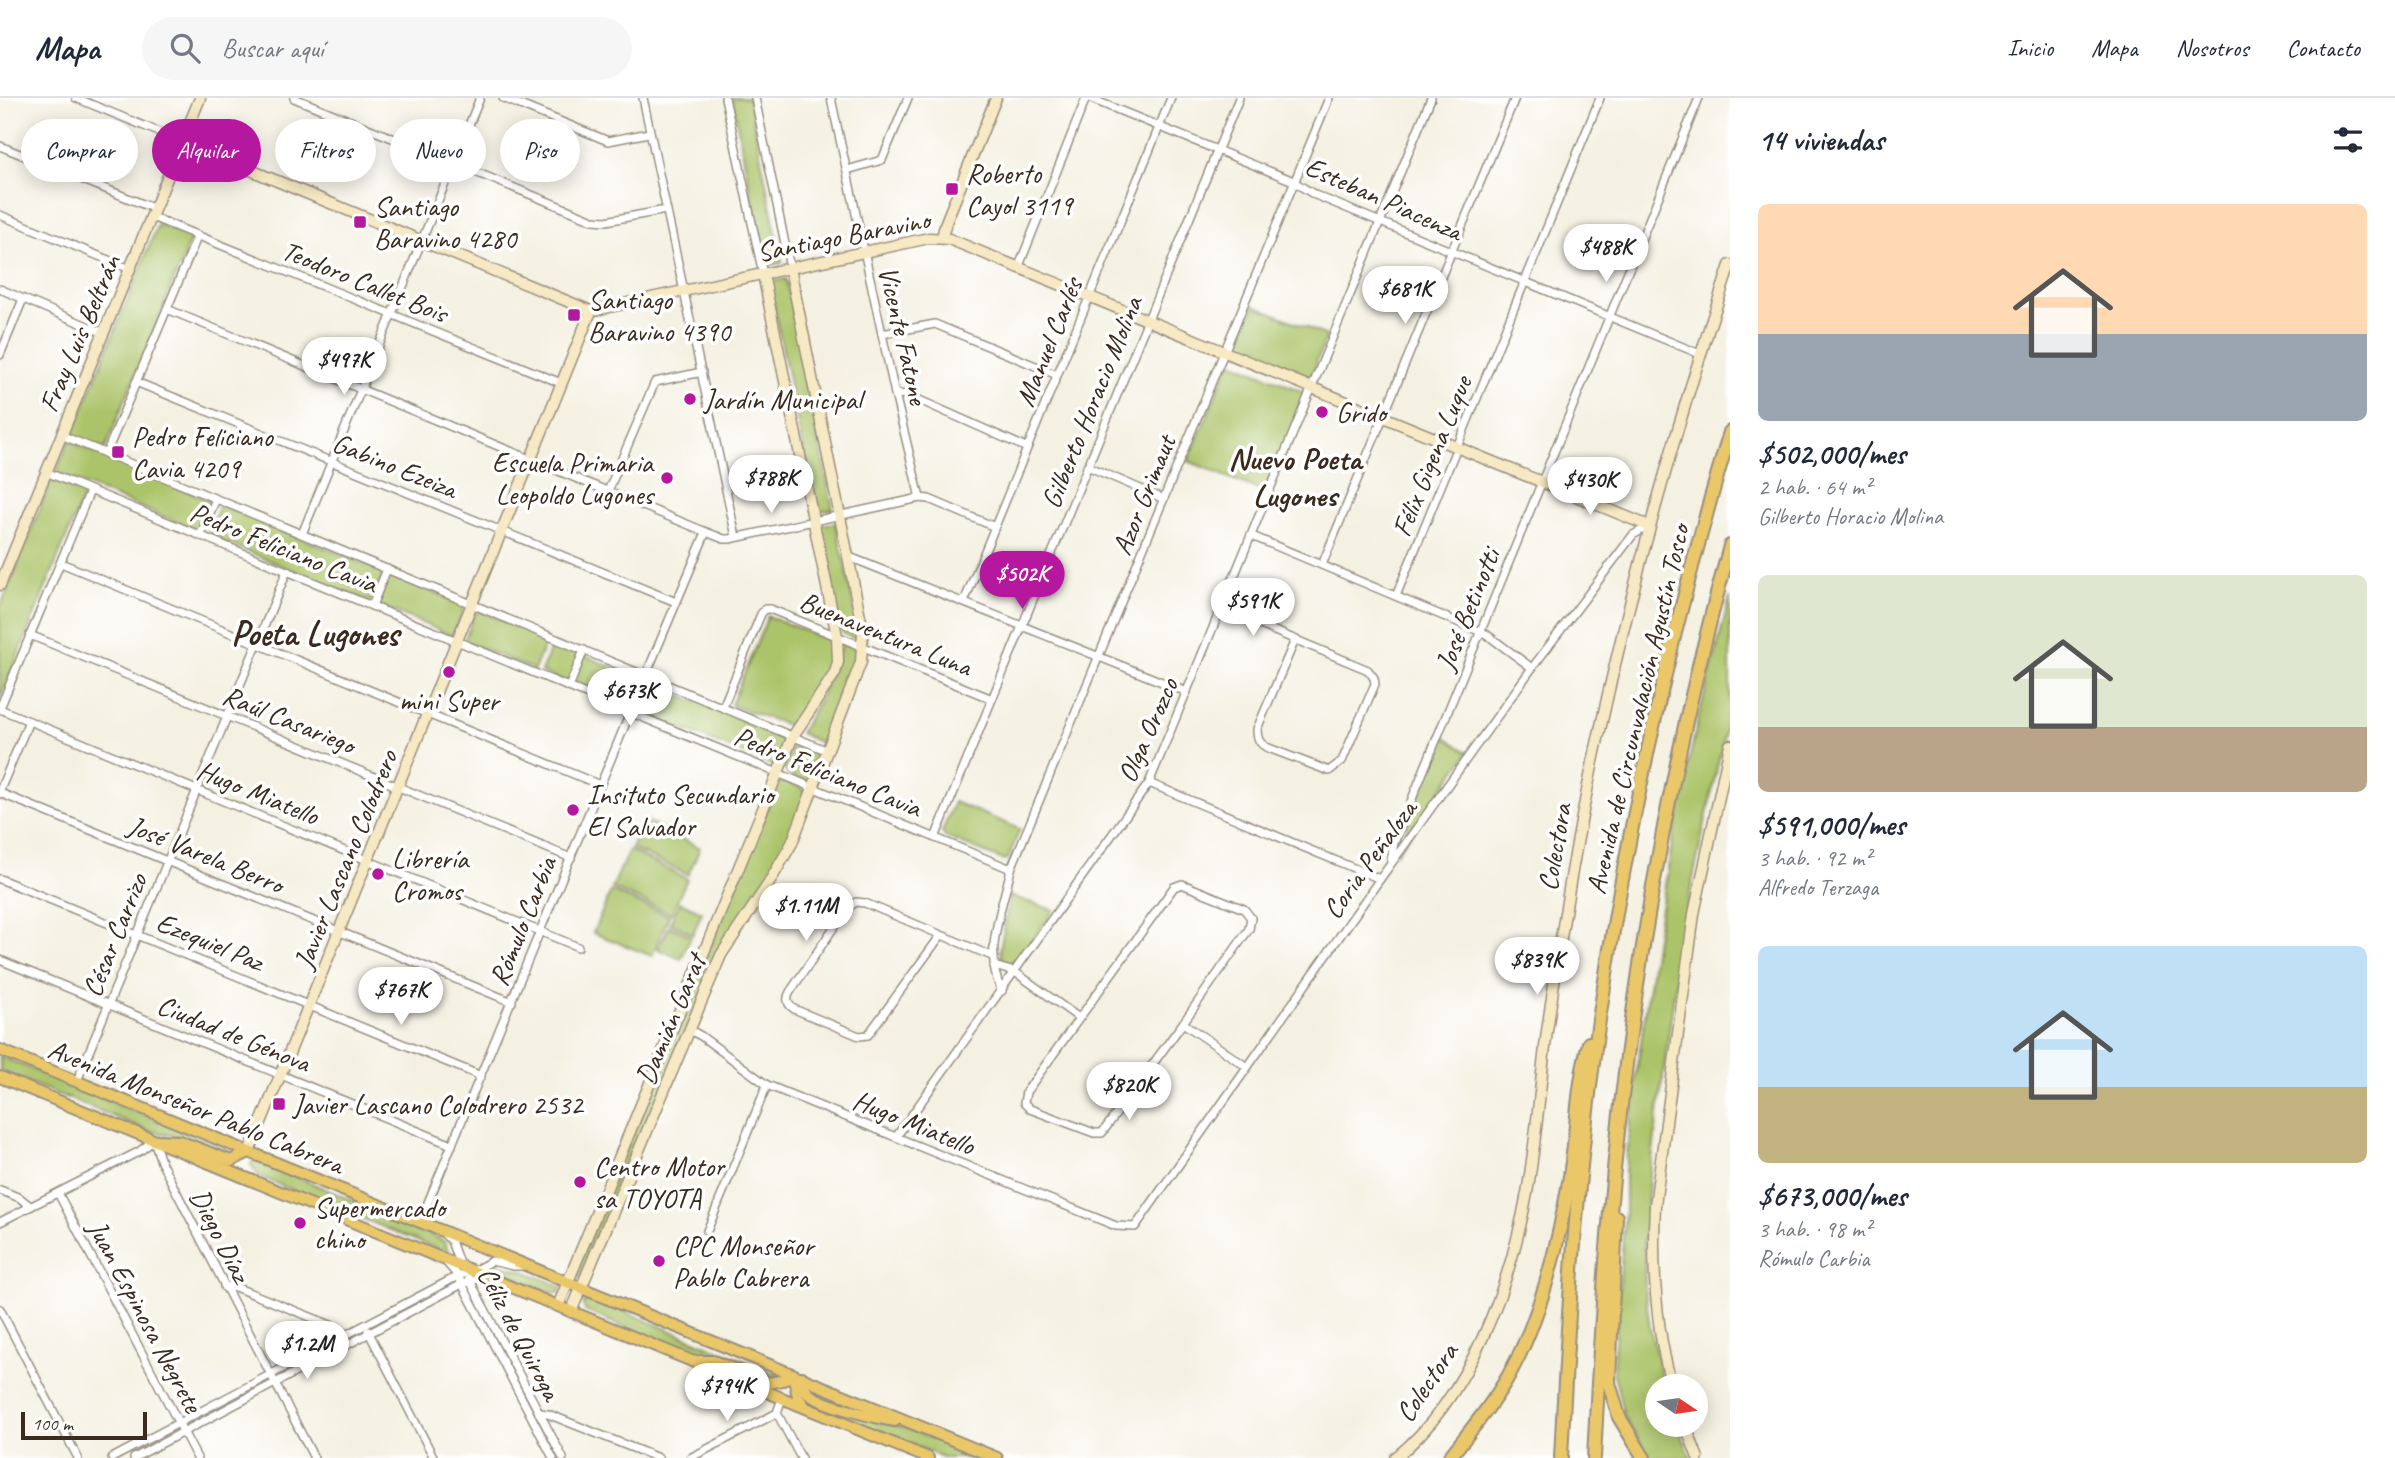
<!DOCTYPE html>
<html lang="es">
<head>
<meta charset="utf-8">
<style>
	:root { --surface:#fff; --page:#f6f6f7; --text:#1f2937; --muted:#747a83; --line:#e0e1e3; --accent:#b5179e }
	body { margin:0; font-family:Caveat,sans-serif; background:var(--page); color:var(--text); height:100vh; display:flex; flex-direction:column; font-size:26px; white-space:nowrap }
	* { box-sizing:border-box; margin:0 }
	p { font-size:23px; color:var(--muted) }
	.icon { flex:none; width:38px; height:38px; fill:none; stroke:currentColor; stroke-width:2; stroke-linecap:round; stroke-linejoin:round }
	.map { position:relative; flex:1; overflow:hidden }
	.sheet { display:flex; flex-direction:column; background:var(--surface); width:665px }
	.sheet>* { flex:none }
	.banner { position:absolute; left:21px; top:21px; width:665px; height:63px; display:flex; gap:14px }
	.needle { width:46px; rotate:103deg }
	.buttons { position:absolute; left:1645px; top:1276px; display:grid; gap:14px }
	.buttons a { display:grid; place-items:center; width:63px; height:63px; border-radius:50%; background:var(--surface); box-shadow:0 4px 18px #0003; font-size:35px }
	.scale { position:absolute; left:21px; bottom:18px; width:126px; box-sizing:border-box; padding-left:7px; border:4px solid #3b2a1e; border-top:0; font-size:19px; line-height:24px; white-space:nowrap; color:#3b2a1e; -webkit-text-stroke:5px #fff; paint-order:stroke }
	.price { position:absolute; translate:-50% -60px; padding:0 16px; border-radius:24px; background:#fff; color:#222; font-size:23px; line-height:46px; filter:drop-shadow(0 2px 4px #0008) }
	.price::after { content:''; position:absolute; left:50%; top:42px; width:21px; height:16px; margin-left:-10px; background:inherit; clip-path:polygon(0 0,100% 0,50% 100%) }
	.price.on { background:var(--accent); color:#fff }
	ul { padding:0; list-style:none }
	li { display:grid; align-content:center; gap:14px; height:371px; padding:0 28px }
	li span { display:grid; place-items:center; height:217px; border-radius:10px; color:#555 }
	li>.icon { margin-inline-start:auto }
	span .icon { width:126px; height:126px; fill:#fffc; stroke-width:1 }
	li b { font-size:30px }
	h2 { display:flex; justify-content:space-between; align-items:center; height:84px; padding:0 28px; font-size:30px }
	.chip { padding:0 24px; border-radius:32px; background:var(--surface); box-shadow:0 4px 18px #0003; font-size:24px; line-height:63px }
	.chip.on { background:var(--accent); color:#fff }
	header { display:flex; align-items:center; gap:42px; box-sizing:border-box; height:98px; padding:0 35px; background:var(--surface); border-bottom:2px solid var(--line) }
	header strong { font-size:33px }
	nav { display:flex; gap:38px; margin-inline-start:auto; font-size:24px }
	.search { width:490px; height:63px; background:var(--page); display:flex; align-items:center; gap:18px; box-sizing:border-box; padding:0 24px; border-radius:38px; color:var(--muted); font-size:26px }
	main { display:flex; flex:1; min-height:0 }
	.map>svg:first-child { display:block }
	.green { fill:#acc469; stroke:#747744; stroke-width:2 }
	.lines { fill:none; stroke-linecap:round; stroke-linejoin:round }
	.street-casing { stroke:#988e80; stroke-width:10 }
	.secondary-casing { stroke:#988e80; stroke-width:13 }
	.primary-casing { stroke:#988e80; stroke-width:14 }
	.highway-casing { stroke:#988e80; stroke-width:16 }
	.street { stroke:#fff; stroke-width:7 }
	.secondary { stroke:#f7e9c3; stroke-width:10 }
	.primary { stroke:#eac769; stroke-width:10 }
	.highway { stroke:#eac769; stroke-width:12 }
	.poi-dot { fill:#b5179e; stroke:#fff; stroke-width:2.5 }
	.labels { text-anchor:middle; stroke-width:7; stroke-linejoin:round; paint-order:stroke }
	.poi-label { font-size:28px; fill:#3b2a1e; stroke:#fff; text-anchor:start }
	.street-label { font-size:28px; fill:#3b2a1e; stroke:#fff }
	.quarter-label { font-size:32px; font-weight:bold; fill:#3b2a1e; stroke:#fff }
	.district-label { font-size:35px; font-weight:bold; fill:#3b2a1e; stroke:#fff }
</style>
</head>
<body>
<header>
<strong>Mapa</strong>
<div class="search"><svg class="icon" aria-label="search" viewBox="0 0 24 24"><circle cx="10" cy="10" r="6"/><path d="M15 15l6 6"/></svg>Buscar aquí</div>
<nav><a>Inicio</a><a>Mapa</a><a>Nosotros</a><a>Contacto</a></nav>
</header>
<main>
<div class="map">
<svg width="1730" height="1360" viewBox="0 0 1730 1360">
	<rect width="100%" height="100%" fill="#fff"/>
	<filter id="ink" filterUnits="userSpaceOnUse"><feTurbulence type="fractalNoise" baseFrequency=".0143" numOctaves="2"/><feDisplacementMap in="SourceGraphic" scale="14" xChannelSelector="R" yChannelSelector="G"/><feConvolveMatrix kernelMatrix="1 2 1 2 8 2 1 2 1" color-interpolation-filters="sRGB"/></filter>
	<filter id="wash" filterUnits="userSpaceOnUse"><feTurbulence type="fractalNoise" baseFrequency=".00686" numOctaves="4" result="noise"/><feDisplacementMap in="SourceGraphic" scale="28" xChannelSelector="R" yChannelSelector="G"/><feGaussianBlur stdDeviation="1.57" result="paint"/><feColorMatrix in="noise" values="0 0 0 0 0 0 0 0 0 0 0 0 0 0 0 0 0 1.4 0 .05"/><feComposite in="paint" operator="in"/></filter>
	<g filter="url(#wash)">
		<rect width="100%" height="100%" fill="#f4f1e2"/>
		<g class="green">
			<polygon points="732,0 749,0 782,165 765,168"/>
			<polygon points="158,126 192,138 105,351 72,338"/>
			<polygon points="786,181 833,411 816,414 769,184"/>
			<polygon points="1254,207 1327,238 1309,283 1235,253"/>
			<polygon points="1230,263 1306,295 1264,394 1188,363"/>
			<polygon points="69,343 211,403 199,433 56,375"/>
			<polygon points="52,381 85,394 0,601 0,510"/>
			<polygon points="220,407 384,474 371,504 207,437"/>
			<polygon points="836,425 860,539 855,541 844,536 839,530 818,427"/>
			<polygon points="389,476 465,507 453,538 376,506"/>
			<polygon points="1730,499 1730,610 1684,822 1649,1083 1644,1146 1645,1193 1650,1230 1664,1288 1657,1288 1657,1326 1678,1327 1691,1360 1649,1360 1624,1318 1613,1272 1625,1113 1625,1075 1632,1007 1656,840 1676,723 1697,626"/>
			<polygon points="476,512 547,541 534,572 464,543"/>
			<polygon points="768,518 830,543 831,569 790,628 731,607"/>
			<polygon points="553,545 786,640 774,668 541,574"/>
			<polygon points="842,546 858,551 823,646 800,635 819,602"/>
			<polygon points="1441,636 1468,655 1396,756"/>
			<polygon points="799,646 819,655 811,681 807,684 788,677 784,670 792,648"/>
			<polygon points="785,683 802,690 807,696 790,741 762,788 736,827 581,1178 579,1180 574,1179 777,686"/>
			<polygon points="954,704 1020,731 1008,761 1003,762 945,739 942,734"/>
			<polygon points="643,721 700,750 688,777 631,750"/>
			<polygon points="629,752 687,781 671,816 612,790"/>
			<polygon points="611,793 669,818 652,858 593,835"/>
			<polygon points="1010,798 1054,812 1018,863 1010,866 1002,862 1000,852"/>
			<polygon points="680,804 702,814 693,836 670,825"/>
			<polygon points="669,828 691,838 681,861 658,851"/>
			<polygon points="0,958 232,1053 232,1054 225,1057 179,1039 147,1032 0,973"/>
			<polygon points="253,1060 426,1134 445,1144 449,1156 260,1079 251,1067"/>
			<polygon points="496,1166 524,1173 562,1189 559,1195 553,1195 512,1178 486,1171"/>
			<polygon points="590,1200 594,1201 782,1278 771,1282 712,1260 669,1248 585,1213 583,1206"/>
			<polygon points="801,1292 877,1324 903,1329 978,1360 945,1360 814,1307 803,1300"/>
		</g>
	</g>
	<g filter="url(#ink)">
		<g class="lines">
			<defs>
				<g id="street">
					<polyline points="76,0 183,44"/>
					<polyline points="294,0 593,122 606,123 666,112"/>
					<polyline points="503,0 608,43 649,35"/>
					<polyline points="643,0 736,439"/>
					<polyline points="725,0 763,176"/>
					<polyline points="755,0 790,170"/>
					<polyline points="831,0 895,296 920,400"/>
					<polyline points="1089,0 1291,82 1315,97 1700,256"/>
					<polyline points="0,48 155,111"/>
					<polyline points="847,72 882,62 908,0"/>
					<polyline points="0,117 130,171"/>
					<polyline points="152,119 561,285"/>
					<polyline points="1019,168 1086,0"/>
					<polyline points="0,191 104,235"/>
					<polyline points="167,211 706,434"/>
					<polyline points="882,236 935,226 1057,277"/>
					<polyline points="0,257 23,201"/>
					<polyline points="136,284 676,504"/>
					<polyline points="895,296 908,297 1027,350"/>
					<polyline points="61,337 828,653"/>
					<polyline points="106,356 198,137"/>
					<polyline points="1087,368 1164,401"/>
					<polyline points="46,374 1011,771"/>
					<polyline points="608,393 655,284 702,274"/>
					<polyline points="302,436 480,0"/>
					<polyline points="200,438 216,401"/>
					<polyline points="1252,438 1486,536 1532,570"/>
					<polyline points="847,458 1187,594"/>
					<polyline points="61,465 600,687"/>
					<polyline points="1322,467 1515,0"/>
					<polyline points="1396,498 1600,0"/>
					<polyline points="964,504 1171,0"/>
					<polyline points="372,508 387,471"/>
					<path d="M1222 511 1368 572 1374 580 1375 586 1342 663 1329 673 1266 649C1259 645 1257 640 1257 631L1295 542"/>
					<polyline points="30,537 571,760"/>
					<polyline points="646,577 706,434 724,441 730,441 920,400 929,401 995,429"/>
					<polyline points="569,589 584,552"/>
					<polyline points="723,609 761,516 765,511 770,511 992,601"/>
					<polyline points="0,610 90,393"/>
					<polyline points="0,611 578,849"/>
					<polyline points="1149,685 1380,781"/>
					<polyline points="0,692 29,623"/>
					<polyline points="0,695 512,904"/>
					<polyline points="935,740 1239,0"/>
					<polyline points="1391,763 1394,745 1699,0"/>
					<polyline points="0,781 481,978"/>
					<path d="M941 837 868 937 859 938 794 911C787 906 786 901 790 894L847 810 856 804 865 805 994 859"/>
					<polyline points="0,862 452,1047"/>
					<polyline points="994,868 1015,874 1079,920"/>
					<path d="M1002 893C982 858 1003 807 1011 771L1329 0"/>
					<polyline points="1183,925 1249,831 1251,820 1244,811 1182,786 1174,789 1026,994 1024,1005 1030,1011 1094,1035 1102,1035 1183,925 1247,969"/>
					<polyline points="690,932 701,938 767,987 1116,1128 1135,1129 1380,781 1532,570 1633,437 1649,428"/>
					<polyline points="77,983 287,473"/>
					<polyline points="896,1039 1149,685 1431,0"/>
					<polyline points="0,1092 20,1100 30,1108"/>
					<polyline points="58,1095 197,1360"/>
					<polyline points="0,1124 140,1053 154,1042 161,1064 314,1360"/>
					<polyline points="420,1124 630,615"/>
					<polyline points="707,1133 767,987"/>
					<polyline points="444,1136 451,1143 460,1168"/>
					<polyline points="446,1164 458,1178 553,1360"/>
					<polyline points="469,1181 563,1360"/>
					<polyline points="224,1189 235,1189 338,1230 345,1236"/>
					<polyline points="0,1211 78,1360"/>
					<polyline points="368,1233 434,1360"/>
					<polyline points="782,1300 777,1315 801,1360"/>
					<polyline points="539,1315 548,1316 658,1360"/>
					<polyline points="112,1360 458,1178 473,1173 492,1163 513,1168 522,1168"/>
					<polyline points="134,1360 462,1186 484,1179"/>
					<polyline points="690,1360 777,1315"/>
				</g>
				<g id="secondary">
					<polyline points="183,44 591,213 929,140 949,141 1649,428"/>
					<polyline points="942,139 946,124 996,0"/>
					<polyline points="0,487 200,0"/>
					<polyline points="249,1054 591,213"/>
					<polyline points="558,1208 793,638 835,575 838,564 837,538 763,176"/>
					<polyline points="571,1214 721,857 769,785 792,745 861,564 863,533 790,170"/>
					<path d="M1672 1288C1655 1229 1652 1168 1655 1107L1694 816 1730 647"/>
					<polyline points="1685,1326 1698,1360"/>
					<path d="M1395 1360C1470 1300 1510 1187 1527 1095 1537 1039 1540 982 1548 926 1561 836 1575 747 1594 659 1630 492 1675 329 1730 167"/>
				</g>
				<g id="primary">
					<polyline points="0,952 997,1360"/>
					<polyline points="0,979 928,1360"/>
					<polyline points="160,1042 179,1043 231,1063 249,1054"/>
					<polyline points="697,1263 713,1263 770,1285 783,1282 793,1276 798,1299 805,1309"/>
					<path d="M802 1279C802 1286 803 1290 808 1295 820 1307 877 1320 895 1323"/>
				</g>
				<g id="highway">
					<polyline points="1616,1119 1609,1285 1619,1319 1644,1360"/>
					<path d="M1449 1360C1470 1333 1492 1307 1509 1277 1541 1219 1559 1144 1570 1078 1577 1034 1577 988 1589 945"/>
					<path d="M1561 1360C1567 1238 1574 1117 1589 996 1617 771 1665 551 1730 334"/>
					<path d="M1594 1360C1600 1242 1607 1124 1621 1007 1643 818 1679 631 1730 448"/>
				</g>
			</defs>
			<use href="#street" class="street-casing"/>
			<use href="#secondary" class="secondary-casing"/>
			<use href="#primary" class="primary-casing"/>
			<use href="#highway" class="highway-casing"/>
			<use href="#street" class="street"/>
			<use href="#secondary" class="secondary"/>
			<use href="#primary" class="primary"/>
			<use href="#highway" class="highway"/>
		</g>
	</g>
	<g class="poi-dot">
		<rect x="945" y="84" width="14" height="14" rx="3.5"/>
		<rect x="353" y="117" width="14" height="14" rx="3.5"/>
		<rect x="567" y="210" width="14" height="14" rx="3.5"/>
		<circle cx="690" cy="301" r="7"/>
		<circle cx="1322" cy="314" r="7"/>
		<rect x="111" y="347" width="14" height="14" rx="3.5"/>
		<circle cx="667" cy="380" r="7"/>
		<circle cx="449" cy="574" r="7"/>
		<circle cx="573" cy="712" r="7"/>
		<circle cx="378" cy="776" r="7"/>
		<rect x="272" y="999" width="14" height="14" rx="3.5"/>
		<circle cx="580" cy="1084" r="7"/>
		<circle cx="300" cy="1125" r="7"/>
		<circle cx="659" cy="1163" r="7"/>
	</g>
	<g class="labels">
		<g class="poi-label">
			<text x="966" y="85">Roberto<tspan x="966" dy="32">Cayol 3119</tspan></text>
			<text x="374" y="118">Santiago<tspan x="374" dy="32">Baravino 4280</tspan></text>
			<text x="588" y="211">Santiago<tspan x="588" dy="32">Baravino 4390</tspan></text>
			<text x="704" y="311">Jardín Municipal</text>
			<text x="1336" y="324">Grido</text>
			<text x="132" y="348">Pedro Feliciano<tspan x="132" dy="32">Cavia 4209</tspan></text>
			<text x="653" y="374" text-anchor="end">Escuela Primaria<tspan x="653" dy="32">Leopoldo Lugones</tspan></text>
			<text x="449" y="612" text-anchor="middle">mini Super</text>
			<text x="587" y="706">Insituto Secundario<tspan x="587" dy="32">El Salvador</tspan></text>
			<text x="392" y="770">Librería<tspan x="392" dy="32">Cromos</tspan></text>
			<text x="293" y="1016">Javier Lascano Colodrero 2532</text>
			<text x="594" y="1078">Centro Motor<tspan x="594" dy="32">sa TOYOTA</tspan></text>
			<text x="314" y="1119">Supermercado<tspan x="314" dy="32">chino</tspan></text>
			<text x="673" y="1157">CPC Monseñor<tspan x="673" dy="32">Pablo Cabrera</tspan></text>
		</g>
		<g class="street-label">
			<text transform="translate(1384 100) rotate(24)" y="10">Esteban Piacenza</text>
			<text transform="translate(843 137) rotate(-11)" y="10">Santiago Baravino</text>
			<text transform="translate(365 183) rotate(22)" y="10">Teodoro Callet Bois</text>
			<text transform="translate(79 235) rotate(-67)" y="10">Fray Luis Beltrán</text>
			<text transform="translate(904 237) rotate(77)" y="10">Vicente Fatone</text>
			<text transform="translate(1048 244) rotate(-68)" y="10">Manuel Carlés</text>
			<text transform="translate(1091 304) rotate(-68)" y="10">Gilberto Horacio Molina</text>
			<text transform="translate(1431 358) rotate(-68)" y="10">Félix Gigena Luque</text>
			<text transform="translate(395 367) rotate(22)" y="10">Gabino Ezeiza</text>
			<text transform="translate(1143 397) rotate(-68)" y="10">Azor Grimaut</text>
			<text transform="translate(284 449) rotate(22)" y="10">Pedro Feliciano Cavia</text>
			<text transform="translate(1467 511) rotate(-68)" y="10">José Betinotti</text>
			<text transform="translate(886 535) rotate(22)" y="10">Buenaventura Luna</text>
			<text transform="translate(1637 611) rotate(-77)" y="10">Avenida de Circunvalación Agustín Tosco</text>
			<text transform="translate(289 621) rotate(22)" y="10">Raúl Casariego</text>
			<text transform="translate(1147 632) rotate(-66)" y="10">Olga Orozco</text>
			<text transform="translate(828 673) rotate(22)" y="10">Pedro Feliciano Cavia</text>
			<text transform="translate(258 694) rotate(22)" y="10">Hugo Miatello</text>
			<text transform="translate(1554 749) rotate(-80)" y="10">Colectora</text>
			<text transform="translate(206 756) rotate(22)" y="10">José Varela Berro</text>
			<text transform="translate(345 761) rotate(-68)" y="10">Javier Lascano Colodrero</text>
			<text transform="translate(1369 761) rotate(-54)" y="10">Coria Peñaloza</text>
			<text transform="translate(522 823) rotate(-68)" y="10">Rómulo Carbia</text>
			<text transform="translate(114 837) rotate(-68)" y="10">César Carrizo</text>
			<text transform="translate(210 843) rotate(22)" y="10">Ezequiel Paz</text>
			<text transform="translate(670 921) rotate(-67)" y="10">Damián Garat</text>
			<text transform="translate(234 935) rotate(22)" y="10">Ciudad de Génova</text>
			<text transform="translate(196 1008) rotate(22)" y="10">Avenida Monseñor Pablo Cabrera</text>
			<text transform="translate(914 1024) rotate(22)" y="10">Hugo Miatello</text>
			<text transform="translate(221 1137) rotate(63)" y="10">Diego Díaz</text>
			<text transform="translate(146 1218) rotate(62)" y="10">Juan Espinosa Negrete</text>
			<text transform="translate(520 1235) rotate(62)" y="10">Céliz de Quiroga</text>
			<text transform="translate(1426 1284) rotate(-56)" y="10">Colectora</text>
		</g>
		<g class="quarter-label">
			<text x="1295" y="371">Nuevo Poeta<tspan x="1295" dy="37">Lugones</tspan></text>
		</g>
		<g class="district-label">
			<text x="315" y="547">Poeta Lugones</text>
		</g>
	</g>
</svg>
<div class="buttons">
<a><svg class="needle" viewBox="-14 -14 28 28"><path d="M0-13l5 13h-10z" fill="#e53935"/><path d="M0 13l5-13h-10z" fill="#747a83"/></svg></a>
</div>
<div class="scale">100 m</div>
<b class="price" style="left:1606px;top:186px">$488K</b>
<b class="price" style="left:1405px;top:228px">$681K</b>
<b class="price" style="left:344px;top:299px">$497K</b>
<b class="price" style="left:771px;top:417px">$788K</b>
<b class="price" style="left:1590px;top:419px">$430K</b>
<b class="price on" style="left:1022px;top:513px">$502K</b>
<b class="price" style="left:1253px;top:540px">$591K</b>
<b class="price" style="left:630px;top:630px">$673K</b>
<b class="price" style="left:806px;top:845px">$1.11M</b>
<b class="price" style="left:1537px;top:899px">$839K</b>
<b class="price" style="left:401px;top:929px">$767K</b>
<b class="price" style="left:1129px;top:1024px">$820K</b>
<b class="price" style="left:307px;top:1283px">$1.2M</b>
<b class="price" style="left:727px;top:1325px">$794K</b>
<div class="banner">
<a class="chip">Comprar</a>
<a class="chip on">Alquilar</a>
<a class="chip">Filtros</a>
<a class="chip">Nuevo</a>
<a class="chip">Piso</a>
</div>
</div>
<section class="sheet">
<h2>14 viviendas<svg class="icon" aria-label="filters" viewBox="0 0 24 24"><path d="M4 7h16M4 17h16"/><circle cx="9" cy="7" r="2"/><circle cx="15" cy="17" r="2"/></svg></h2>
<ul>
<li><span style="background:linear-gradient(#ffd9b3 60%,#9aa5b1 0)"><svg class="icon" aria-label="home" viewBox="0 0 24 24"><path d="M3 11l9-7 9 7M6 9v11h12V9"/></svg></span><div><b>$502,000/mes</b><p>2 hab. · 64 m²</p><p>Gilberto Horacio Molina</p></div></li>
<li><span style="background:linear-gradient(#dfe7d0 70%,#b9a48a 0)"><svg class="icon" aria-label="home" viewBox="0 0 24 24"><path d="M3 11l9-7 9 7M6 9v11h12V9"/></svg></span><div><b>$591,000/mes</b><p>3 hab. · 92 m²</p><p>Alfredo Terzaga</p></div></li>
<li><span style="background:linear-gradient(#bfe0f5 65%,#c2b280 0)"><svg class="icon" aria-label="home" viewBox="0 0 24 24"><path d="M3 11l9-7 9 7M6 9v11h12V9"/></svg></span><div><b>$673,000/mes</b><p>3 hab. · 98 m²</p><p>Rómulo Carbia</p></div></li>
</ul>
</section>
</main>
</body>
</html>
